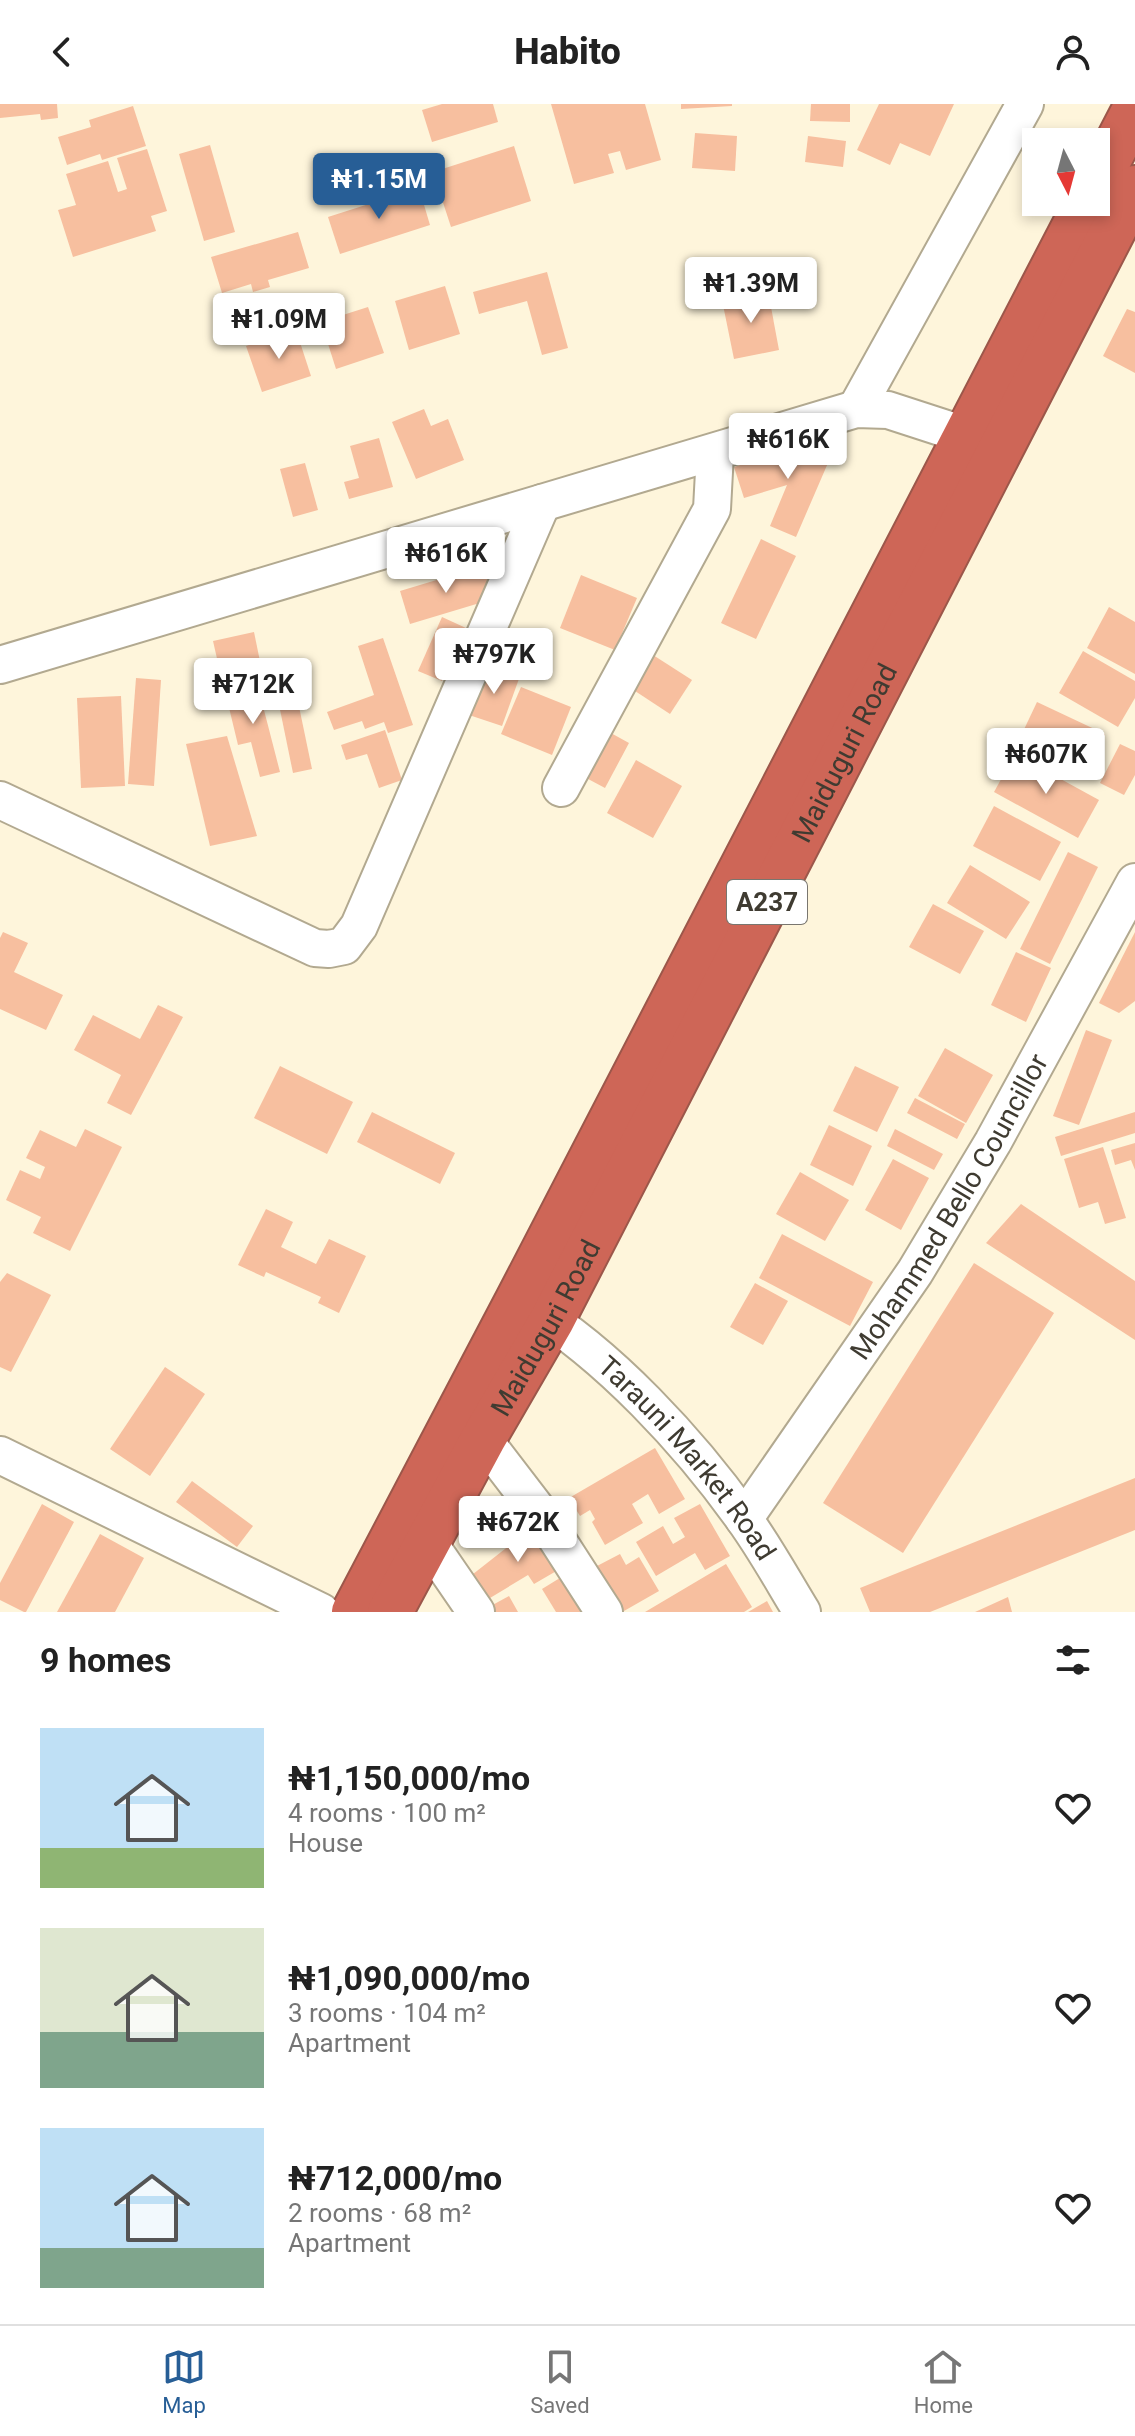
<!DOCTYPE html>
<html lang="en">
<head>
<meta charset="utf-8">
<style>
	:root { --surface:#fff; --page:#f2f2f2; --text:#222; --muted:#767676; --line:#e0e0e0; --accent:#275e96 }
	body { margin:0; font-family:Roboto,sans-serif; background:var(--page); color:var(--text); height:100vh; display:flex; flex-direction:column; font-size:30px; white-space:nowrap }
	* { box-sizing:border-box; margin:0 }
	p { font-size:26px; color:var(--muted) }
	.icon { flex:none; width:44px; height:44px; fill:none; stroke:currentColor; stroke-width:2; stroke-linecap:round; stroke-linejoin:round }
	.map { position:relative; height:1508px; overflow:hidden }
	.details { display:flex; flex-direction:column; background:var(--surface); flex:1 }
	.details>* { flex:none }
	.needle { width:52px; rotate:174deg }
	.controls { position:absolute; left:1022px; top:24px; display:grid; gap:16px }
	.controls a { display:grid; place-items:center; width:88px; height:88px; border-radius:0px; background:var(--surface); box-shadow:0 4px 12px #0003; font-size:40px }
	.price { position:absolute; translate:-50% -68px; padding:0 18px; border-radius:8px; background:#fff; color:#222; font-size:26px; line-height:52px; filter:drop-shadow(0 2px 4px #0008) }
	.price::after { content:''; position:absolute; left:50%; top:48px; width:24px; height:18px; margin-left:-12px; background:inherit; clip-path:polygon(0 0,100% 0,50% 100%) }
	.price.active { background:var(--accent); color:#fff }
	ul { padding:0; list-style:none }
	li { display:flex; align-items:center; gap:24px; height:200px; padding:0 40px }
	li span { display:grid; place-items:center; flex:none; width:224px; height:160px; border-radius:0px; color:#555 }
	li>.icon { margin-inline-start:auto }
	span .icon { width:96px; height:96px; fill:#fffc; stroke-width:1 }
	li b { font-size:34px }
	h2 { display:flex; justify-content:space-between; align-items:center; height:96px; padding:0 40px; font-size:34px }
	header { display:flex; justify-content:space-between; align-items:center; height:104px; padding:0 40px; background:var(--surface); font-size:36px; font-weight:800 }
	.menu { display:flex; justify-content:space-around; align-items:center; height:112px; border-top:2px solid var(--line); background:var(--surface); font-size:22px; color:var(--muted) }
	.menu a { display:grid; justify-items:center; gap:4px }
	.menu .active { color:var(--accent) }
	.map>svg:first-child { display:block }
	.building { fill:#f7bf9f }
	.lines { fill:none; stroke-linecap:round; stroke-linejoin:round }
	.minor-casing { stroke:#b2a990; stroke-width:40 }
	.highway-casing { stroke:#9c574a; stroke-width:48 }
	.minor { stroke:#fff; stroke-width:36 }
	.highway { stroke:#ce6657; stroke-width:44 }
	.labels { text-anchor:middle; stroke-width:6; stroke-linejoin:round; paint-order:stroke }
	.shield { fill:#fff; stroke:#79766f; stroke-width:2 }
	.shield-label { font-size:26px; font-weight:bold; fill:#3f3b31 }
	.street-label { font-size:28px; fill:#3f3b31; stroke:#fff }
</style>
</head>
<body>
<header><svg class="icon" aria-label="back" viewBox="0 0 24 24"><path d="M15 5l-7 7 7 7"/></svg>Habito<svg class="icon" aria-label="person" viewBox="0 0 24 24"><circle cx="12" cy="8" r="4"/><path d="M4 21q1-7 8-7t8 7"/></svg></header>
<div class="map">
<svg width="1135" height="1508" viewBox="0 0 1135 1508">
	<rect width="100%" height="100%" fill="#fef5db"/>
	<g class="building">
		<polygon points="0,0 57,0 58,14 41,16 40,10 0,14"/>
		<polygon points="442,0 493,0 498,18 432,38 422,6"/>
		<polygon points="551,0 645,0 661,56 626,66 620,47 608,50 614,69 574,80"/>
		<polygon points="681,0 732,0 732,2 681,5"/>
		<polygon points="811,0 850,0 850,18 810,17"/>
		<polygon points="879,0 954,0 930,52 900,39 890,61 857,46"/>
		<polygon points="133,2 146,42 102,56 100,50 67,61 58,33 91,23 89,16"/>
		<polygon points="695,29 737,32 735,67 692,64"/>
		<polygon points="808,32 846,37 843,63 805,58"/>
		<polygon points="210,41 235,128 204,137 179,50"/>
		<polygon points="514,42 531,97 451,123 433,68"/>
		<polygon points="147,45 167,107 151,112 156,127 73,153 58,106 76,101 66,70 108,57 118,88 127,85 117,54"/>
		<polygon points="419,84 430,121 340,150 328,113"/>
		<polygon points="298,128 309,164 268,176 270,183 253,188 251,180 222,189 211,153"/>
		<polygon points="547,168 568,244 542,251 527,197 479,210 473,188"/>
		<polygon points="445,182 460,230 409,246 395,197"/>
		<polygon points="768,187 779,246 734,255 722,196"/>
		<polygon points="368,203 384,249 336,265 321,218"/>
		<polygon points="1127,205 1135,208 1135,269 1103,252"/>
		<polygon points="296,226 311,272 262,288 246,242"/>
		<polygon points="424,305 431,322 448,315 464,356 416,375 392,318"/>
		<polygon points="379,334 393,383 349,395 344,378 359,374 350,342"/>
		<polygon points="823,335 834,345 796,433 770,422 787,381 744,394 734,363"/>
		<polygon points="305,359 318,406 293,413 280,365"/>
		<polygon points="761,435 796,452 756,535 721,519"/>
		<polygon points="483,462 493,495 410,520 400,487"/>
		<polygon points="581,471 637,494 615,546 560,524"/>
		<polygon points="1109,503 1135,518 1135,570 1087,544"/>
		<polygon points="442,513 466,524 442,577 418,567"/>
		<polygon points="254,528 263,572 223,581 213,537"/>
		<polygon points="383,534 413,621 388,629 384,618 365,625 362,617 334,626 327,608 374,591 358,542"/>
		<polygon points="1083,547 1135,577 1135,594 1118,623 1059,589"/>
		<polygon points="653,551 692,576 670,610 632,585"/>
		<polygon points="487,561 520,572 502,622 469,611"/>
		<polygon points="136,574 161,576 154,682 128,680"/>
		<polygon points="257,579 280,668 260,673 251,638 238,641 225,587"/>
		<polygon points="521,583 571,603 552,651 501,630"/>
		<polygon points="296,588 312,665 293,669 277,591"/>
		<polygon points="121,592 125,682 81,684 77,594"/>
		<polygon points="1037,598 1105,630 1087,668 1019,636"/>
		<polygon points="600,623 629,639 605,684 575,668"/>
		<polygon points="385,626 402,676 379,684 367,650 346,656 341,641"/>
		<polygon points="227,632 257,732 210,742 186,640"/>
		<polygon points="1120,640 1135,647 1135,671 1124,691 1100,679"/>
		<polygon points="1015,650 1099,696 1078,734 994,688"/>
		<polygon points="636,656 682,682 653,734 607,709"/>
		<polygon points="994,702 1061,738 1040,777 973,742"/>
		<polygon points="1068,748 1098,763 1050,860 1020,845"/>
		<polygon points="970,761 1030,798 1006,835 947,799"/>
		<polygon points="933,800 984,827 960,870 909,843"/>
		<polygon points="3,828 28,839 14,868 63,891 46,926 0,905 0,834"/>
		<polygon points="1135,828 1135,897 1119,909 1099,899"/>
		<polygon points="1016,848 1051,864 1026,918 991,901"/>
		<polygon points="158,901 183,913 131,1011 107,999 121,971 74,946 93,911 140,935"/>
		<polygon points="1086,926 1112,936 1079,1021 1053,1012"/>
		<polygon points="945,944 993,971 966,1019 918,992"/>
		<polygon points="280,962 353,998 327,1050 254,1014"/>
		<polygon points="855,962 899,983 877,1028 833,1007"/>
		<polygon points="915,994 965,1020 957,1035 907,1009"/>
		<polygon points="372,1008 455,1049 440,1080 357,1038"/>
		<polygon points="1135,1008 1135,1029 1061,1052 1055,1033"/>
		<polygon points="829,1021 872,1042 853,1082 810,1061"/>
		<polygon points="85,1025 122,1043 70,1147 33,1129 41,1113 6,1096 20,1066 40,1075 45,1063 26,1054 40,1026 76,1043"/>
		<polygon points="895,1025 943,1050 934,1066 887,1042"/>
		<polygon points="1135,1039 1135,1066 1131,1056 1115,1061 1111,1046"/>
		<polygon points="1103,1043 1126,1114 1105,1120 1098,1098 1079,1104 1064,1055"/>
		<polygon points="893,1055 929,1074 901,1126 865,1106"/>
		<polygon points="800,1068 849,1096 825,1137 776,1110"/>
		<polygon points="1021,1100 1135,1177 1135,1236 986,1139"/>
		<polygon points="266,1105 293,1118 281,1143 316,1160 329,1135 366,1152 339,1209 318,1199 321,1193 266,1168 264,1173 238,1161"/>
		<polygon points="782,1130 873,1178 850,1222 759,1174"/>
		<polygon points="974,1159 1054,1209 903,1449 823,1399"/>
		<polygon points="7,1169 51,1191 11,1268 0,1263 0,1178"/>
		<polygon points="755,1179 788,1197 763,1241 730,1223"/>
		<polygon points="165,1263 205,1290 150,1372 110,1345"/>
		<polygon points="655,1344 685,1395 659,1410 648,1390 632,1400 643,1419 605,1441 592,1418 595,1415 590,1406 580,1412 569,1394"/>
		<polygon points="1135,1374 1135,1426 930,1508 870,1508 860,1484"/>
		<polygon points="192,1377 253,1422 237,1443 176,1398"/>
		<polygon points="42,1400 74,1418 26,1508 24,1508 0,1496 0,1479"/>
		<polygon points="700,1400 730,1452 705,1466 695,1449 656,1472 636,1438 663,1422 673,1440 685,1433 674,1414"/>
		<polygon points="538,1419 565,1462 534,1480 528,1471 485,1497 468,1474"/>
		<polygon points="100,1430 144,1454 115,1508 57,1508"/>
		<polygon points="620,1450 626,1461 639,1453 659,1487 624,1507 597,1462"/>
		<polygon points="726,1460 752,1503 744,1508 645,1508"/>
		<polygon points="568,1469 591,1508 556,1508 542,1485"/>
		<polygon points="509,1492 518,1508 490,1508 487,1504"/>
		<polygon points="1008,1493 1012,1508 975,1508"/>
		<polygon points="767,1497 773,1508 748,1508"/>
	</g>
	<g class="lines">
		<defs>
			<g id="minor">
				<polyline points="856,305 1025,0"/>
				<polyline points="0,561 856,305 888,306 965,331"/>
				<polyline points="561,684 712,405 715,349"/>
				<polyline points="0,696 315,844 329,845 344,842 359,822 542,399"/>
				<path id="s1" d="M528 1202C608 1250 690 1339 744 1415 765 1444 783 1477 802 1508"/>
				<polyline points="483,1335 542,1412 604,1508"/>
				<polyline points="0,1351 321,1508"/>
				<path id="s2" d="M744 1415 915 1168 993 1038 1135 778"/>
				<polyline points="428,1438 476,1508"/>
			</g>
			<g id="highway">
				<polyline points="1096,80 1135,5"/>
				<polyline points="354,1508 518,1196 1087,98"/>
				<path id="s3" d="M390 1508 483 1335 552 1216 1135 84"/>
			</g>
		</defs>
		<use href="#minor" class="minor-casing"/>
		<use href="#highway" class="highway-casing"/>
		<use href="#minor" class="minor"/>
		<use href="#highway" class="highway"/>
	</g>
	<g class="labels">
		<rect class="shield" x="727" y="776" width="80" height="44" rx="6"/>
		<g class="shield-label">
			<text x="767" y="807">A237</text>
		</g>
		<g class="street-label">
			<text dy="10" stroke="none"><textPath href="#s3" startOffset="972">Maiduguri Road</textPath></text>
			<text dy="10" stroke="none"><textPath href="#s2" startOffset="374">Mohammed Bello Councillor</textPath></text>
			<text dy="10" stroke="none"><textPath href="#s3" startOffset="324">Maiduguri Road</textPath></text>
			<text dy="10" stroke="none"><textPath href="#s1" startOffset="222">Tarauni Market Road</textPath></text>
		</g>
	</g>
</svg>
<div class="controls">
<a><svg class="needle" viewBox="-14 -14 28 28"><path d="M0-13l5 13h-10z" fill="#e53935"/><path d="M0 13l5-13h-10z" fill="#767676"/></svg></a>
</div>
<b class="price active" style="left:379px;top:117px">₦1.15M</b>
<b class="price" style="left:751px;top:221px">₦1.39M</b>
<b class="price" style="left:279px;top:257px">₦1.09M</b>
<b class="price" style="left:788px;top:377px">₦616K</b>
<b class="price" style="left:446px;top:491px">₦616K</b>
<b class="price" style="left:494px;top:592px">₦797K</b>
<b class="price" style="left:253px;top:622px">₦712K</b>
<b class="price" style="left:1046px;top:692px">₦607K</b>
<b class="price" style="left:518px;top:1460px">₦672K</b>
</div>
<section class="details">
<h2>9 homes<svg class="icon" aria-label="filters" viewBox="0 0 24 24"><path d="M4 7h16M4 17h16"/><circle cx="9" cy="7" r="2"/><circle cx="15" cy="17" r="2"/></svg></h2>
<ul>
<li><span style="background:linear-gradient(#bfe0f5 75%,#8fb573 0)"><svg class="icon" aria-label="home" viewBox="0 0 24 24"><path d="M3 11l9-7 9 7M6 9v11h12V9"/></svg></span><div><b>₦1,150,000/mo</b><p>4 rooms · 100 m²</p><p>House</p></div><svg class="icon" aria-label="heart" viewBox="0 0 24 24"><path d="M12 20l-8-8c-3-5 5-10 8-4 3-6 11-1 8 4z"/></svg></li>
<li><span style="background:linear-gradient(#dfe7d0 65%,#7fa58c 0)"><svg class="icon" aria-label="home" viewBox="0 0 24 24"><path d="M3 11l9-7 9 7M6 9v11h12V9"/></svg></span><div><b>₦1,090,000/mo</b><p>3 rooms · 104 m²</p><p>Apartment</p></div><svg class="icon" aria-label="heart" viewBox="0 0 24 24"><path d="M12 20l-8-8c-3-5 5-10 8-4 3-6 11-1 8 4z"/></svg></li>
<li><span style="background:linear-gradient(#bfe0f5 75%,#7fa58c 0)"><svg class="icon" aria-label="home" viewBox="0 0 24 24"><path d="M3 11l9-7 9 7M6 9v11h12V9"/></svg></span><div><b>₦712,000/mo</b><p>2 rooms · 68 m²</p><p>Apartment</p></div><svg class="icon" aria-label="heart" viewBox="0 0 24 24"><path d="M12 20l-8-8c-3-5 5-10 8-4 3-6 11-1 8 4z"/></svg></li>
</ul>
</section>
<nav class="menu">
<a class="active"><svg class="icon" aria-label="map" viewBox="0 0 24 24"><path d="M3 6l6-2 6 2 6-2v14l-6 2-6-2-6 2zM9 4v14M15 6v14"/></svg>Map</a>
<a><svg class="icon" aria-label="saved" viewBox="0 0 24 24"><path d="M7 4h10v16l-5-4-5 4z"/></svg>Saved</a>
<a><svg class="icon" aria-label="home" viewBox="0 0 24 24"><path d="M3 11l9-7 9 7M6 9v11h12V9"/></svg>Home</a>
</nav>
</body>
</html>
